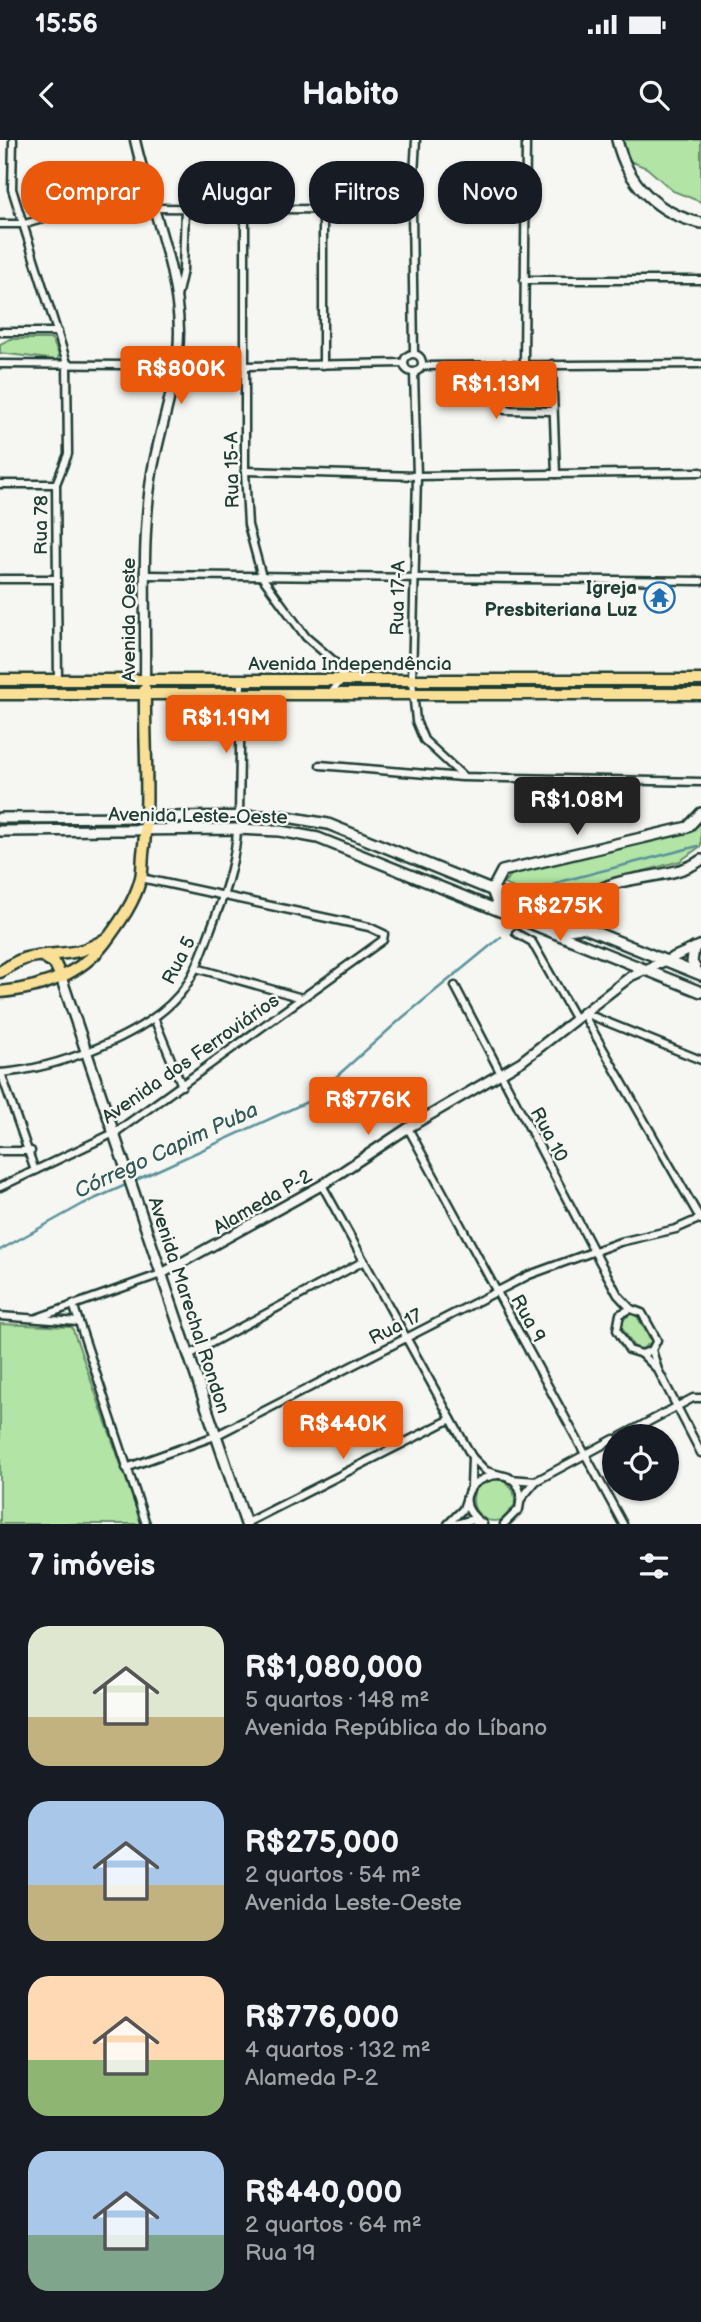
<!DOCTYPE html>
<html lang="pt">
<head>
<meta charset="utf-8">
<style>
	:root { --surface:#171b24; --page:#20242c; --text:#f1f3f6; --muted:#9ea1a6; --accent:#ea580c }
	body { margin:0; font-family:"Balsamiq Sans",sans-serif; background:var(--page); color:var(--text); height:100vh; display:flex; flex-direction:column; font-size:26px; white-space:nowrap }
	* { box-sizing:border-box; margin:0 }
	p { font-size:23px; color:var(--muted) }
	.icon { flex:none; width:38px; height:38px; fill:none; stroke:currentColor; stroke-width:2; stroke-linecap:round; stroke-linejoin:round }
	.map { position:relative; height:1384px; overflow:hidden }
	.drawer { display:flex; flex-direction:column; background:var(--surface); flex:1 }
	.drawer>* { flex:none }
	.top-card { position:absolute; left:21px; top:21px; width:660px; height:63px; display:flex; gap:14px }
	.buttons { position:absolute; left:602px; top:1284px; display:grid; gap:14px }
	.buttons a { display:grid; place-items:center; width:77px; height:77px; border-radius:50%; background:var(--surface); box-shadow:0 2px 5px #0004; font-size:35px }
	.price { position:absolute; translate:-50% -60px; padding:0 16px; border-radius:7px; background:var(--accent); color:#fff; font-size:23px; line-height:46px; filter:drop-shadow(0 2px 4px #0008) }
	.price::after { content:''; position:absolute; left:50%; top:42px; width:21px; height:16px; margin-left:-10px; background:inherit; clip-path:polygon(0 0,100% 0,50% 100%) }
	.price.selected { background:#222; color:#fff }
	ul { padding:0; list-style:none }
	li { display:flex; align-items:center; gap:21px; height:175px; padding:0 28px }
	li span { display:grid; place-items:center; flex:none; width:196px; height:140px; border-radius:21px; color:#555 }
	li>.icon { margin-inline-start:auto }
	span .icon { width:84px; height:84px; fill:#fffc; stroke-width:1 }
	li b { font-size:30px }
	h2 { display:flex; justify-content:space-between; align-items:center; height:84px; padding:0 28px; font-size:30px }
	.tag { padding:0 24px; border-radius:28px; background:var(--surface); box-shadow:0 2px 5px #0004; font-size:24px; line-height:63px }
	.tag.selected { background:var(--accent); color:#fff }
	.status { display:flex; justify-content:space-between; align-items:center; height:49px; padding:0 35px; background:var(--surface); direction:ltr }
	.status svg { height:19px; fill:currentColor }
	header { display:flex; justify-content:space-between; align-items:center; height:91px; padding:0 28px; background:var(--surface); font-size:32px; font-weight:600 }
	.map>svg:first-child { display:block }
	.green { fill:#b1e4a5; stroke:#68906c; stroke-width:2 }
	.lines { fill:none; stroke-linecap:round; stroke-linejoin:round }
	.stream { stroke:#5a939c; stroke-width:2.5 }
	.minor-casing { stroke:#1f3d34; stroke-width:11 }
	.tertiary-casing { stroke:#1f3d34; stroke-width:13 }
	.secondary-casing { stroke:#1f3d34; stroke-width:14 }
	.primary-casing { stroke:#1f3d34; stroke-width:15 }
	.minor { stroke:#f6f6f2; stroke-width:6 }
	.tertiary { stroke:#f6f6f2; stroke-width:8 }
	.secondary { stroke:#f6f6f2; stroke-width:9 }
	.primary { stroke:#fadf96; stroke-width:10 }
	.labels { text-anchor:middle; stroke-width:5; stroke-linejoin:round; paint-order:stroke }
	.street-label { font-size:19px; fill:#1f3d34; stroke:#f6f6f2 }
	.poi-label { font-size:19px; font-weight:bold; fill:#1f3d34; stroke:#f6f6f2; text-anchor:end }
	.water-label { font-size:21px; font-style:italic; fill:#335a57; stroke:#f6f6f2 }
</style>
</head>
<body>
<div class="status"><b>15:56</b><svg viewBox="0 0 49 12"><path d="M0 12V9h3v3zM5 12V6h3v6zM10 12V3h3v9zM15 12V0h3v12zM26 1h20v11H26zM47 4h2v5h-2z"/></svg></div>
<header><svg class="icon" aria-label="back" viewBox="0 0 24 24"><path d="M15 5l-7 7 7 7"/></svg>Habito<svg class="icon" aria-label="search" viewBox="0 0 24 24"><circle cx="10" cy="10" r="6"/><path d="M15 15l6 6"/></svg></header>
<div class="map">
<svg width="701" height="1384" viewBox="0 0 701 1384">
	<rect width="100%" height="100%" fill="#f6f6f2"/>
	<filter id="ink" filterUnits="userSpaceOnUse"><feTurbulence type="fractalNoise" baseFrequency=".0143" numOctaves="2"/><feDisplacementMap in="SourceGraphic" scale="14" xChannelSelector="R" yChannelSelector="G"/><feConvolveMatrix kernelMatrix="1 2 1 2 8 2 1 2 1" color-interpolation-filters="sRGB"/></filter>
	<g filter="url(#ink)">
		<g class="green">
			<polygon points="623,0 701,0 701,62 673,51 647,28 632,22 627,18"/>
			<polygon points="10,199 52,199 59,215 57,220 0,213 0,204"/>
			<polygon points="511,228 549,230 549,268 510,269"/>
			<polygon points="701,683 701,706 680,721 590,746 576,771 503,744 513,733 691,691"/>
			<polygon points="634,1171 652,1202 637,1212 619,1183"/>
			<polygon points="0,1184 72,1187 142,1384 0,1384"/>
			<circle cx="494" cy="1360" r="21"/>
		</g>
		<g class="lines">
			<g class="stream">
				<polyline points="538,752 563,741 698,706"/>
				<polyline points="134,1041 309,961 402,878 501,797"/>
				<polyline points="0,1110 83,1064 128,1044"/>
			</g>
			<defs>
				<g id="minor">
					<polyline points="13,0 12,49 67,223 68,314 56,344 58,540"/>
					<polyline points="152,68 412,70"/>
					<polyline points="245,69 245,331 248,385 262,437 306,497 334,521 343,538 331,553"/>
					<polyline points="0,84 25,84 146,49"/>
					<polyline points="524,140 701,140"/>
					<polyline points="177,157 183,130 185,68"/>
					<polyline points="0,192 58,192"/>
					<polyline points="414,213 412,70 416,0"/>
					<circle cx="413" cy="223" r="9"/>
					<polyline points="524,223 526,0"/>
					<polyline points="0,224 246,226 404,223"/>
					<polyline points="504,224 505,270 553,271"/>
					<polyline points="552,224 556,334"/>
					<polyline points="323,225 323,69"/>
					<polyline points="423,226 701,224"/>
					<polyline points="414,233 417,336 412,541 416,581 424,600 464,637 701,642"/>
					<polyline points="245,331 417,336 701,332"/>
					<polyline points="0,344 56,344"/>
					<polyline points="146,435 701,441"/>
					<polyline points="0,439 56,439"/>
					<polyline points="320,625 462,637"/>
					<polyline points="239,677 241,541"/>
					<polyline points="516,793 532,802 575,878"/>
					<polyline points="196,828 302,858"/>
					<polyline points="455,846 594,1111 618,1155 631,1169"/>
					<polyline points="582,872 701,1080"/>
					<polyline points="582,872 701,920"/>
					<polyline points="154,878 182,946"/>
					<path d="M0 933C54 929 143 897 179 855 197 834 205 803 215 778 226 750 236 719 237 689"/>
					<polyline points="1,933 35,1031"/>
					<polyline points="408,988 623,1384"/>
					<polyline points="0,1011 31,1011"/>
					<polyline points="322,1045 472,1317 486,1331 500,1335"/>
					<polyline points="0,1047 116,992 383,800 384,794 369,787 141,738"/>
					<polyline points="73,1164 146,1384"/>
					<polygon points="631,1169 642,1173 657,1200 652,1210 642,1214 629,1210 617,1190 620,1174"/>
					<polyline points="0,1176 78,1182"/>
					<polyline points="37,1178 161,1134"/>
					<polyline points="652,1210 658,1230 701,1313"/>
					<polyline points="642,1214 657,1229"/>
					<polyline points="189,1215 364,1121"/>
					<polyline points="620,1297 693,1258 701,1258"/>
					<polyline points="126,1328 215,1296 529,1135 620,1102 676,1089 701,1078"/>
					<polyline points="510,1339 536,1341"/>
					<polyline points="471,1347 472,1317"/>
					<polyline points="521,1359 536,1341 614,1299"/>
					<polyline points="246,1383 451,1279"/>
					<polyline points="448,1384 463,1369 466,1360"/>
					<polyline points="456,1384 470,1380 478,1383"/>
					<path d="M483 1384C427 1345 533 1305 519 1369L504 1384"/>
				</g>
				<g id="tertiary">
					<path d="M135 0C149 63 178 126 179 191 179 239 160 286 152 333 141 400 146 471 145 540"/>
					<polyline points="161,1134 322,1045 408,988 522,921 631,836 701,805"/>
				</g>
				<g id="secondary">
					<path d="M617 0C627 43 657 74 701 83"/>
					<polyline points="0,678 282,676 328,684 701,835"/>
					<polyline points="0,691 237,689 280,691 318,698 701,852"/>
					<polyline points="500,771 492,750 502,731 688,687 701,673"/>
					<path d="M529 781C548 778 565 796 583 787 585 777 586 763 593 755 612 734 673 741 701 720"/>
					<polyline points="694,808 692,822 698,833"/>
					<polyline points="61,837 246,1384"/>
				</g>
				<g id="primary">
					<polyline points="0,540 701,540"/>
					<polyline points="0,554 701,554"/>
					<polyline points="44,817 55,824 61,837"/>
					<path d="M0 832C10 826 18 819 31 817 63 811 76 818 107 798"/>
					<path d="M0 852C43 848 84 834 109 797 122 779 134 762 140 741 143 733 142 723 143 714 150 660 144 604 145 549"/>
				</g>
			</defs>
			<use href="#minor" class="minor-casing"/>
			<use href="#tertiary" class="tertiary-casing"/>
			<use href="#secondary" class="secondary-casing"/>
			<use href="#primary" class="primary-casing"/>
			<use href="#minor" class="minor"/>
			<use href="#tertiary" class="tertiary"/>
			<use href="#secondary" class="secondary"/>
			<use href="#primary" class="primary"/>
		</g>
	</g>
	<defs>
		<symbol id="temple-ring" viewBox="-11 -11 22 22"><circle r="9.5" fill="#f6f6f2" stroke="#1f6fb2" stroke-width="1.5"/><path d="M0-6L5-2H3V0L6.5 2.5H4V6H1.5V3h-3V6H-4V2.5H-6.5L-3 0V-2H-5Z" fill="#1f6fb2"/></symbol>
	</defs>
	<g fill-rule="evenodd">
		<use href="#temple-ring" x="642" y="440" width="35" height="35"/>
	</g>
	<g class="labels">
		<g class="street-label">
			<text transform="translate(231 330) rotate(-91)" y="7">Rua 15-A</text>
			<text transform="translate(40 385) rotate(-90)" y="7">Rua 78</text>
			<text transform="translate(397 458) rotate(-89)" y="7">Rua 17-A</text>
			<text transform="translate(128 480) rotate(-90)" y="7">Avenida Oeste</text>
			<text x="350" y="530">Avenida Independência</text>
			<text transform="translate(198 675) rotate(1)" y="7">Avenida Leste-Oeste</text>
			<text transform="translate(178 820) rotate(-63)" y="7">Rua 5</text>
			<text transform="translate(190 918) rotate(-35)" y="7">Avenida dos Ferroviários</text>
			<text transform="translate(550 994) rotate(62)" y="7">Rua 10</text>
			<text transform="translate(262 1061) rotate(-30)" y="7">Alameda P-2</text>
			<text transform="translate(190 1165) rotate(72)" y="7">Avenida Marechal Rondon</text>
			<text transform="translate(529 1178) rotate(61)" y="7">Rua 9</text>
			<text transform="translate(395 1186) rotate(-27)" y="7">Rua 17</text>
		</g>
		<g class="poi-label">
			<text x="637" y="454">Igreja<tspan x="637" dy="22">Presbiteriana Luz</tspan></text>
		</g>
		<g class="water-label">
			<text transform="translate(166 1010) rotate(-25)" y="7">Córrego Capim Puba</text>
		</g>
	</g>
</svg>
<div class="buttons">
<a><svg class="icon" aria-label="locate" viewBox="0 0 24 24"><circle cx="12" cy="12" r="6"/><path d="M12 2v4M12 18v4M2 12h4M18 12h4"/></svg></a>
</div>
<b class="price" style="left:181px;top:266px">R$800K</b>
<b class="price" style="left:496px;top:281px">R$1.13M</b>
<b class="price" style="left:226px;top:615px">R$1.19M</b>
<b class="price selected" style="left:577px;top:697px">R$1.08M</b>
<b class="price" style="left:560px;top:803px">R$275K</b>
<b class="price" style="left:368px;top:997px">R$776K</b>
<b class="price" style="left:343px;top:1321px">R$440K</b>
<div class="top-card">
<a class="tag selected">Comprar</a>
<a class="tag">Alugar</a>
<a class="tag">Filtros</a>
<a class="tag">Novo</a>
</div>
</div>
<section class="drawer">
<h2>7 imóveis<svg class="icon" aria-label="filters" viewBox="0 0 24 24"><path d="M4 7h16M4 17h16"/><circle cx="9" cy="7" r="2"/><circle cx="15" cy="17" r="2"/></svg></h2>
<ul>
<li><span style="background:linear-gradient(#dfe7d0 65%,#c2b280 0)"><svg class="icon" aria-label="home" viewBox="0 0 24 24"><path d="M3 11l9-7 9 7M6 9v11h12V9"/></svg></span><div><b>R$1,080,000</b><p>5 quartos · 148 m²</p><p>Avenida República do Líbano</p></div></li>
<li><span style="background:linear-gradient(#a9c7e8 60%,#c2b280 0)"><svg class="icon" aria-label="home" viewBox="0 0 24 24"><path d="M3 11l9-7 9 7M6 9v11h12V9"/></svg></span><div><b>R$275,000</b><p>2 quartos · 54 m²</p><p>Avenida Leste-Oeste</p></div></li>
<li><span style="background:linear-gradient(#ffd9b3 60%,#8fb573 0)"><svg class="icon" aria-label="home" viewBox="0 0 24 24"><path d="M3 11l9-7 9 7M6 9v11h12V9"/></svg></span><div><b>R$776,000</b><p>4 quartos · 132 m²</p><p>Alameda P-2</p></div></li>
<li><span style="background:linear-gradient(#a9c7e8 60%,#7fa58c 0)"><svg class="icon" aria-label="home" viewBox="0 0 24 24"><path d="M3 11l9-7 9 7M6 9v11h12V9"/></svg></span><div><b>R$440,000</b><p>2 quartos · 64 m²</p><p>Rua 19</p></div></li>
</ul>
</section>
</body>
</html>
